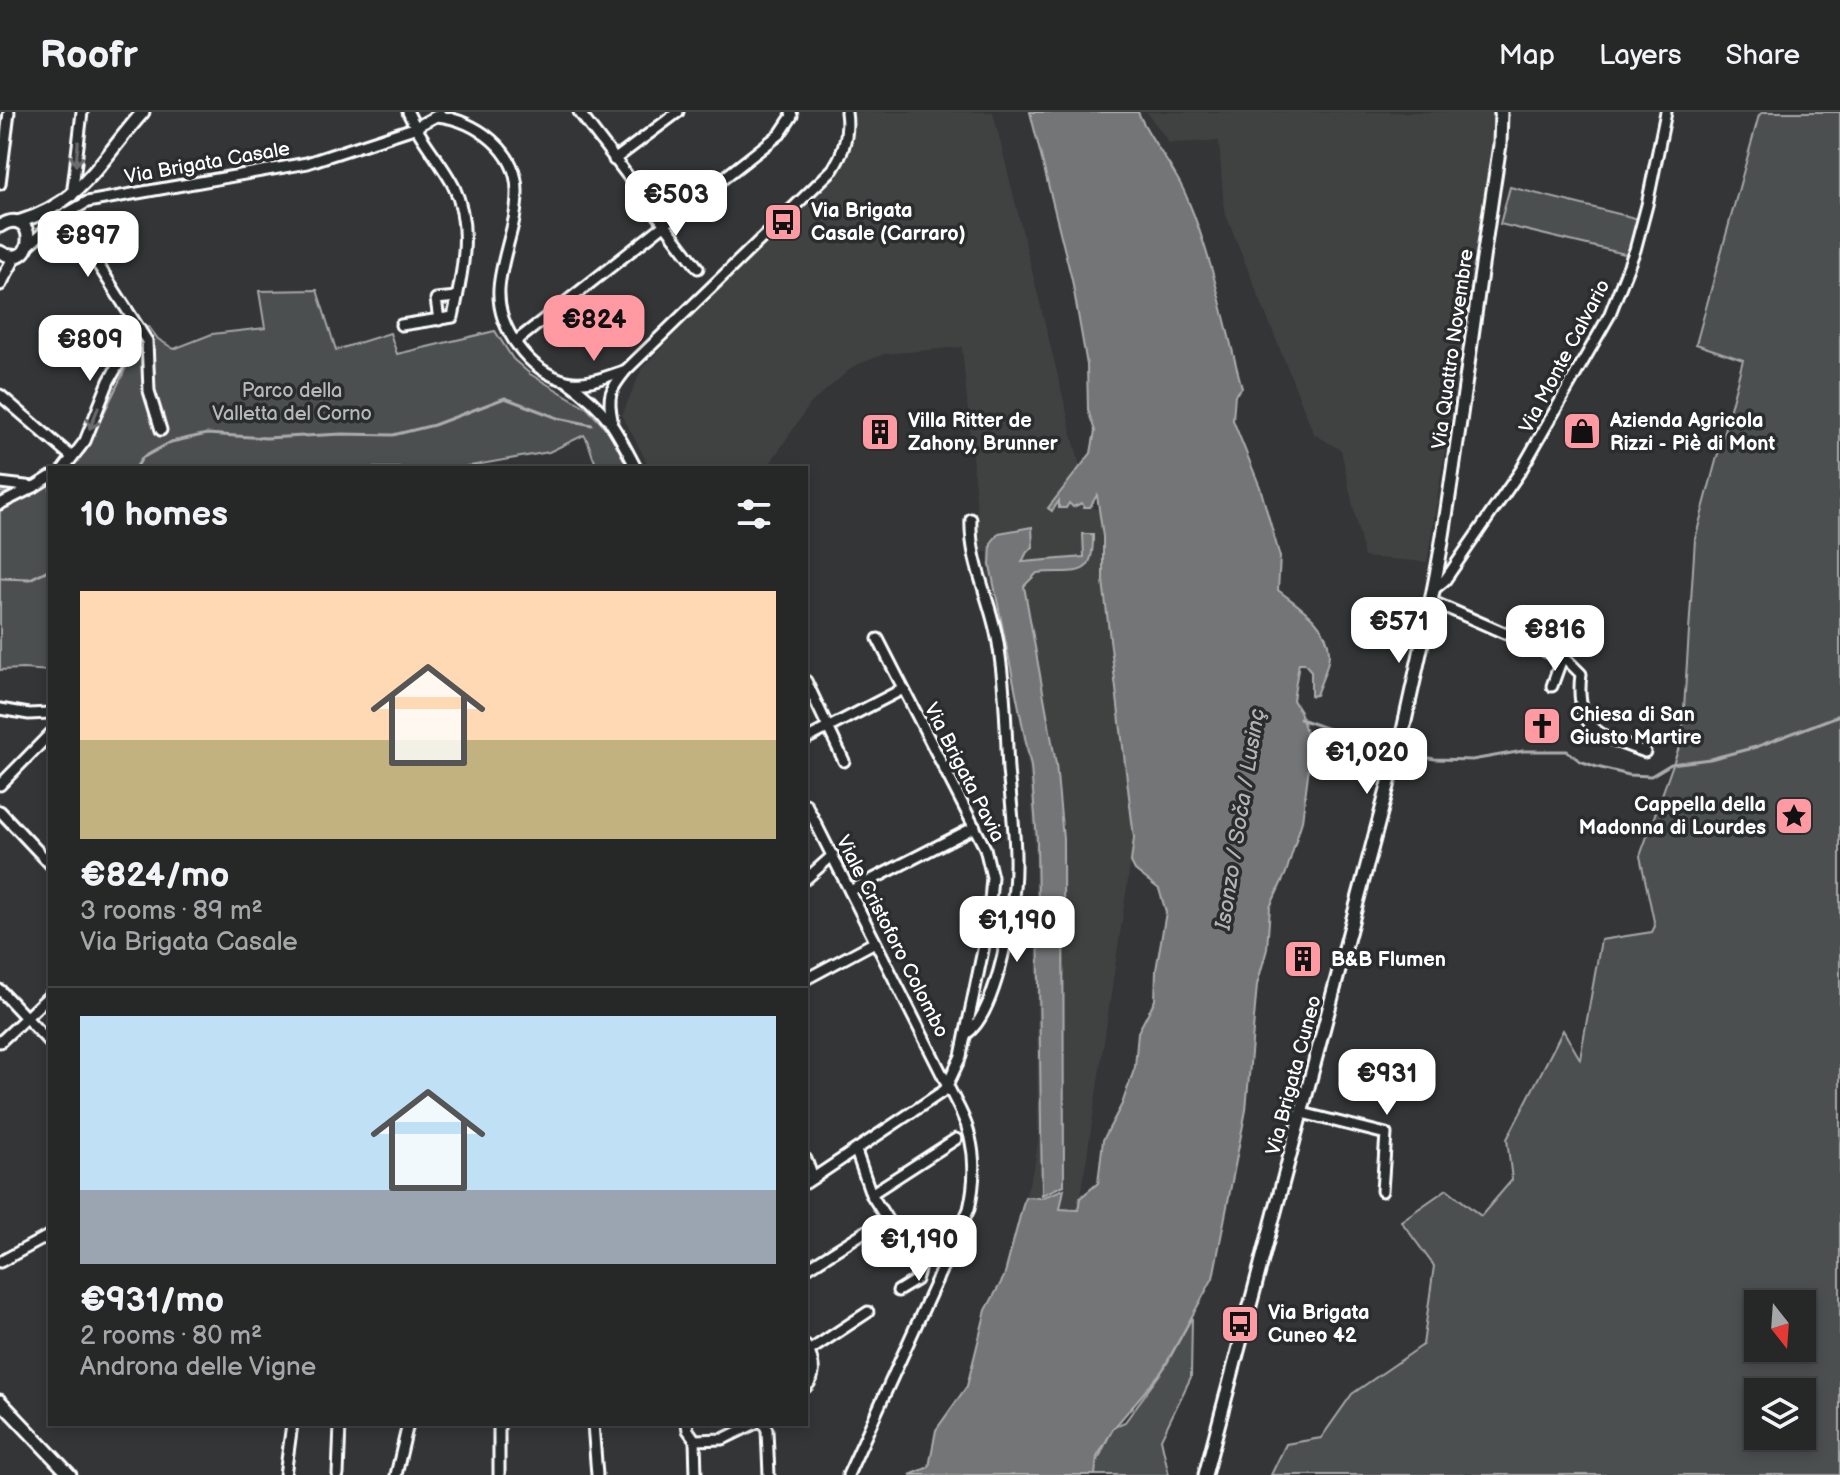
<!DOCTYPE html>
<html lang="en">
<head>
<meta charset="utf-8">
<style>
	:root { --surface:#262828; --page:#2e3030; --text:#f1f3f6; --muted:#a4a6a8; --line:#424445; --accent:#ff9aa2 }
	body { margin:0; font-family:"Balsamiq Sans",sans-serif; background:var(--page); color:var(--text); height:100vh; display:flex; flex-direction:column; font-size:30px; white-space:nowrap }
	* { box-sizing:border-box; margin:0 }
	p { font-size:26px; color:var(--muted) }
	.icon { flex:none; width:44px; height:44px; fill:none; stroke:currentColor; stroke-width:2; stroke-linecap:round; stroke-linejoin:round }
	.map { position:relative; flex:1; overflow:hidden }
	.sheet { position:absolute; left:48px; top:354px; width:760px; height:960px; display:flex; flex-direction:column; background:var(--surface); border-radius:0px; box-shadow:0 4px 12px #0003,0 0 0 2px var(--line) }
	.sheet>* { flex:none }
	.needle { width:52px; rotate:163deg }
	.fabs { position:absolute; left:1744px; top:1178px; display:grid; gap:16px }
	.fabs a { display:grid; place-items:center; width:72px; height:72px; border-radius:0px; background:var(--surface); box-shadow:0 4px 12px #0003,0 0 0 2px var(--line); font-size:40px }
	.price { position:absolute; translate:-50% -68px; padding:0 18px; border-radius:16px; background:#fff; color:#222; font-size:26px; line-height:52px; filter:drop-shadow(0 2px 4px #0008) }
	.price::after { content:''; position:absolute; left:50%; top:48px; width:24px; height:18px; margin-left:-12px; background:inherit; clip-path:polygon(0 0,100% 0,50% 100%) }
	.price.current { background:var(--accent); color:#111 }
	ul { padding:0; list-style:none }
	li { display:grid; align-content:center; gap:16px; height:424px; padding:0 32px }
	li+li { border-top:2px solid var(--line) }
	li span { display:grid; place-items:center; height:248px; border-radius:0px; color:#555 }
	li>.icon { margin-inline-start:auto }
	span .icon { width:144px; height:144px; fill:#fffc; stroke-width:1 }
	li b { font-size:34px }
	h2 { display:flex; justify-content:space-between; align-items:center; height:96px; padding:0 32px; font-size:34px }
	header { display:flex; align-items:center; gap:48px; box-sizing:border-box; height:112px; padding:0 40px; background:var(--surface); border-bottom:2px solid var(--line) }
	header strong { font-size:38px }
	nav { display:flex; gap:44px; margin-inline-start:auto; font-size:28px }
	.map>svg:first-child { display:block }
	.built { fill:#404243 }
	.green { fill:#4c4f50; stroke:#a6a7a8; stroke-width:2; fill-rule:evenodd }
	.water { fill:#737576; stroke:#abacad; stroke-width:2 }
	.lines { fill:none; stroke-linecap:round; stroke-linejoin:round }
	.stream { stroke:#abacad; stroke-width:3 }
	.minor-casing { stroke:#fff; stroke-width:15 }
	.major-casing { stroke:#fff; stroke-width:17 }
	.minor { stroke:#2a2d2e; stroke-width:9 }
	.major { stroke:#2a2d2e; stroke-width:11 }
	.oneway { stroke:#6a6c6d }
	.labels { text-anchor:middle; stroke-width:7; stroke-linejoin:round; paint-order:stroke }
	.street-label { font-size:20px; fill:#fff; stroke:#2a2d2e }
	.poi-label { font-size:20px; font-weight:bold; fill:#fff; stroke:#2a2d2e; text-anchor:start }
	.park-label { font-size:20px; fill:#b7b9b9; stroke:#2a2d2e }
	.water-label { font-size:22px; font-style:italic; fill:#b2b3b4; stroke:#2a2d2e }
</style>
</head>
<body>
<header>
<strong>Roofr</strong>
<nav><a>Map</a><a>Layers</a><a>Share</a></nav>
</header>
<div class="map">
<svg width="1840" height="1363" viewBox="0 0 1840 1363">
	<rect width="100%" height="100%" fill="#333536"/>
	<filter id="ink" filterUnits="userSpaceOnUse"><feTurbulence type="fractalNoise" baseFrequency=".0125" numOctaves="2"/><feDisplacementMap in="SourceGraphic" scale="16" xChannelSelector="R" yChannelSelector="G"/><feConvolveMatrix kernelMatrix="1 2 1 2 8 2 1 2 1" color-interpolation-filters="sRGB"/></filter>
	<g filter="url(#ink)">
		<g class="built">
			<polygon points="847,0 993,0 1090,395 1100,398 1103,469 1134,727 1079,1098 1060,1097 1063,1078 1041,1086 1025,1085 1035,1051 1038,1029 1035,742 1029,661 1008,544 988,473 988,440 981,440 962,235 884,242 854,254 810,292 767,356 650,356 622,303 642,256 835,57"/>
			<polygon points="1147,0 1493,0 1494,31 1427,450 1364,445 1341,338 1314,322 1224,98 1219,29 1169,31"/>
		</g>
		<g class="green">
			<path d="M1763 0H1840V1363H1271L1286 1332 1321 1326 1352 1282 1423 1233 1434 1154 1401 1109 1447 1077 1481 1104 1512 1068 1507 1027 1563 918 1580 947 1601 828 1652 820 1655 814 1640 744 1682 627 1695 427 1743 248 1696 232 1759 3ZM1758 1192H1802V1236H1758ZM1758 1280H1802V1324H1758Z"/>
			<polygon points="1510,75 1639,107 1629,143 1500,112"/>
			<path d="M317 178 336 238 390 221 397 242 495 219 513 247 530 262 587 296 612 323 628 356H599C590 345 592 334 584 323L549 340 459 356H65L85 340 138 231 142 217 149 215 158 227 174 237 212 222 265 216 259 179Z"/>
			<polygon points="50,368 50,559 23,557 0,558 0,380 30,383"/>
			<polygon points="1192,1205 1191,1265 1161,1327 1169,1363 1095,1363 1094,1357 1113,1315 1125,1310 1165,1255"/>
		</g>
		<g class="water">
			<path d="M1030 0H1138C1151 31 1175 55 1187 86 1213 147 1225 213 1242 276L1235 283 1233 308 1260 375 1280 445 1278 478C1298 494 1328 511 1329 540 1330 553 1320 571 1316 583L1311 584V559L1304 551H1299L1293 588 1300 599 1311 639 1302 709 1286 761 1270 795 1267 837 1257 873 1246 998 1213 1166 1162 1259 1113 1317 1097 1345 1095 1363H910L929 1355 936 1318 967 1274 986 1198 1004 1165 1025 1085 1041 1086 1064 1077 1060 1097 1078 1098 1080 1086 1098 1071 1103 1028 1122 992 1135 955 1138 920 1155 888 1156 858 1166 800 1159 777 1135 758 1131 750 1134 726 1103 469V425L1097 383 1090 395H1084L1082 391 1073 395 1069 391 1066 396H1059V389L1052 399 1048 396 1091 341 1095 319 1088 298 1087 253 1072 168Z"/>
			<path d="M1032 415 1033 435 1027 440 1022 450 1084 445 1083 422H1093C1094 470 1077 457 1037 461L1024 474 1056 652 1063 727 1064 1073 1042 1083 1037 728 1031 655 990 453 991 431 999 421Z"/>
		</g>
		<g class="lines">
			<g class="stream">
				<polyline points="136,356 142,346 171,330 207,322 266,326 342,322 393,323 434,313 505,286 558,306 592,313"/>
				<polyline points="0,466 30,467 50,457"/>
				<polyline points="1300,607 1397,641 1435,647 1472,648 1523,639 1567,639 1580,649 1597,655 1629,663 1651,664 1671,652 1710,647 1756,635 1840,603"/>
			</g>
			<defs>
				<g id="minor">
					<polyline points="579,0 698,156"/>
					<path d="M437 4C475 8 518 38 517 81 517 113 501 145 499 177 497 216 528 259 567 269 586 274 608 264 626 258L833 57C845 39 849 21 846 0"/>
					<polyline points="614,48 678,0"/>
					<polyline points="0,72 9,0"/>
					<polyline points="72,84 82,0"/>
					<polyline points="65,101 147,229 149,279 161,318"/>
					<polyline points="28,134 59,106 87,90 307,51 414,16 440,2"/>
					<polyline points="439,208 436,187 457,185"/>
					<path d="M401 213 453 205C462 164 473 115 454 75 441 49 420 28 408 0"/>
					<polyline points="515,230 780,22 792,4 791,0"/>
					<path d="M568 270C606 297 615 315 636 356"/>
					<polyline points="0,283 72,345"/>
					<path d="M612 308C607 283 610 278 626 258"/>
					<polyline points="64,356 85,329 109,269 139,216"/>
					<polyline points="0,371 34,375 50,365"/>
					<polyline points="0,392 34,375"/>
					<polyline points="1433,478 1445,468 1521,358 1609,204 1635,138 1647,93 1666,0"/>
					<path d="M1431 489 1568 549 1581 562C1574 618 1600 624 1645 640"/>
					<polyline points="806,569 844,649"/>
					<polyline points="1552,574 1562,546"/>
					<polyline points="0,597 29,602 50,601"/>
					<polyline points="806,627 903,577"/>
					<polyline points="0,673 50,622"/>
					<path d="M806 692 960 998C976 1030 977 1063 969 1097L848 1363"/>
					<polyline points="0,699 50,752"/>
					<polyline points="806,767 833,743"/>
					<polyline points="850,779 975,715"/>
					<polyline points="806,867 875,830"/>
					<polyline points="0,878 50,931"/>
					<path d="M966 922C998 901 1015 793 1015 756 1016 724 1011 690 1008 658 1006 616 1005 573 998 531 991 488 969 450 971 407"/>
					<polyline points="0,930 50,883"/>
					<polyline points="1302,1001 1386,1022 1382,1079"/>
					<polyline points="856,1039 871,1082 919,1158 916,1168 898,1179"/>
					<polyline points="806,1047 813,1066"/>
					<polyline points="806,1071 945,978 961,944 988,814 992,765 985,736 878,527"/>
					<polyline points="871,1082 956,1027"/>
					<polyline points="0,1150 50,1123"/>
					<polyline points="806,1157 885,1107"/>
					<polyline points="809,1239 868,1200"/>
					<path d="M806 1275C818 1264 813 1247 806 1234"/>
					<polyline points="593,1312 597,1363"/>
					<polyline points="687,1312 688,1318 695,1328 696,1363"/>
					<polyline points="764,1312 767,1318 769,1363"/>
					<polyline points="695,1328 723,1327 754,1312"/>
					<polyline points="285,1363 292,1312"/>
					<polyline points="338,1363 340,1312"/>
					<polyline points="396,1363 408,1312"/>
					<polyline points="499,1363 499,1312"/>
				</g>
				<g id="major">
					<path d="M18 110C84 90 100 48 143 0"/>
					<path d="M0 114C37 91 38 162 0 140"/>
					<polyline points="0,172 12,150 11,144"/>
					<polyline points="0,1289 70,1363"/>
					<path d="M1205 1363 1404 614C1417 553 1432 492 1442 430 1463 298 1479 165 1500 33L1501 0"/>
				</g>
			</defs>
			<use href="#minor" class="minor-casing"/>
			<use href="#major" class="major-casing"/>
			<use href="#minor" class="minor"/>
			<use href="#major" class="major"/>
		</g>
		<defs><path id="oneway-shaft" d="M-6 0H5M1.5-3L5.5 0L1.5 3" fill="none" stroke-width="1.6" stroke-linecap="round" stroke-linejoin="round" transform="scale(2)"/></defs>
		<g class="oneway">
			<use href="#oneway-shaft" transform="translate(77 42) rotate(96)"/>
			<use href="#oneway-shaft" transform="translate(94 306) rotate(112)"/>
		</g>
	</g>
	<defs>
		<symbol id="bus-square" viewBox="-11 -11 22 22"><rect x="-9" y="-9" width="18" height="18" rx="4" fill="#ff9aa2" stroke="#2a2d2e"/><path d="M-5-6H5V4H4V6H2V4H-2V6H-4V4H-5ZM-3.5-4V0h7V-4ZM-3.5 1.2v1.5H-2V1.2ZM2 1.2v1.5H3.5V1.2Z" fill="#111"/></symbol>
		<symbol id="shop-square" viewBox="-11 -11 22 22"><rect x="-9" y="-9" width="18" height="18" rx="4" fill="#ff9aa2" stroke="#2a2d2e"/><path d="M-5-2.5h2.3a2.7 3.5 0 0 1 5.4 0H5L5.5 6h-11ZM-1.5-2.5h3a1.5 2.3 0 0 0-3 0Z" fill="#111"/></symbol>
		<symbol id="building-square" viewBox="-11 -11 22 22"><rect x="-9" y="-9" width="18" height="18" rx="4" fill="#ff9aa2" stroke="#2a2d2e"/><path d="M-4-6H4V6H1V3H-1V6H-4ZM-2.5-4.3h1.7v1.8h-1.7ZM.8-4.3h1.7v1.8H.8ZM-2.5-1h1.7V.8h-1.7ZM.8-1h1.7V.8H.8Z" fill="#111"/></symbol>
		<symbol id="church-square" viewBox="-11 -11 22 22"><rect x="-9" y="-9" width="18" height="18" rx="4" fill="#ff9aa2" stroke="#2a2d2e"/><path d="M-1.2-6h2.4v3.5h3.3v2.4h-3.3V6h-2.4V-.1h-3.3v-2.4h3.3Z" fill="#111"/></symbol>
		<symbol id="sight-square" viewBox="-11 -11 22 22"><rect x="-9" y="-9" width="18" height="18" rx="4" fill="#ff9aa2" stroke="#2a2d2e"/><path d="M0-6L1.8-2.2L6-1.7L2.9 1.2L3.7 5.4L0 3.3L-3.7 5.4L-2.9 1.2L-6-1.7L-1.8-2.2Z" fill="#111"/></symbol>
	</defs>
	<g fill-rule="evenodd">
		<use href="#bus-square" x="761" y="88" width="44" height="44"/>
		<use href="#shop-square" x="1560" y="297" width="44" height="44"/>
		<use href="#building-square" x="858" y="298" width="44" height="44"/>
		<use href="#church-square" x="1520" y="592" width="44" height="44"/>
		<use href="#sight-square" x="1772" y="682" width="44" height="44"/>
		<use href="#building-square" x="1281" y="825" width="44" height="44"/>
		<use href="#bus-square" x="1218" y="1190" width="44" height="44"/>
	</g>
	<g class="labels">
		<g class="street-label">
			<text transform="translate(207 50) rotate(-10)" y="7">Via Brigata Casale</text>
			<text transform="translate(1452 237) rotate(-82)" y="7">Via Quattro Novembre</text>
			<text transform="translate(1564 244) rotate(-62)" y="7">Via Monte Calvario</text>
			<text transform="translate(965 660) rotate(63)" y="7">Via Brigata Pavia</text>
			<text transform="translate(893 824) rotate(63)" y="7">Viale Cristoforo Colombo</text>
			<text transform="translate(1293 963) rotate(-75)" y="7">Via Brigata Cuneo</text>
		</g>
		<g class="poi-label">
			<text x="811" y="105">Via Brigata<tspan x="811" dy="23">Casale (Carraro)</tspan></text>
			<text x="908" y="315">Villa Ritter de<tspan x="908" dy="23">Zahony, Brunner</tspan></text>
			<text x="1610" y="315">Azienda Agricola<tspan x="1610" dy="23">Rizzi - Piè di Mont</tspan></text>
			<text x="1570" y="609">Chiesa di San<tspan x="1570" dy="23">Giusto Martire</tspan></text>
			<text x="1766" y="699" text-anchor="end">Cappella della<tspan x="1766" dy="23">Madonna di Lourdes</tspan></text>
			<text x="1331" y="854">B&amp;B Flumen</text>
			<text x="1268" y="1207">Via Brigata<tspan x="1268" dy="23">Cuneo 42</tspan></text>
		</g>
		<g class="park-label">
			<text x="292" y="285">Parco della<tspan x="292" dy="23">Valletta del Corno</tspan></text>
		</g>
		<g class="water-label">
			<text transform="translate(1239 707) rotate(-81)" y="8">Isonzo / Soča / Lusinç</text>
		</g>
	</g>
</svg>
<div class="fabs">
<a><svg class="needle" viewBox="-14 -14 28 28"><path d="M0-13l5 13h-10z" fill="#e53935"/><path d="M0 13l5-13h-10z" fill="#a4a6a8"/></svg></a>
<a><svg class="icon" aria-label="layers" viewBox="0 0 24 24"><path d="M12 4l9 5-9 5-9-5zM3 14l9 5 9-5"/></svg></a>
</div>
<b class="price" style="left:676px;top:126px">€503</b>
<b class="price" style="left:88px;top:167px">€897</b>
<b class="price current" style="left:594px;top:251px">€824</b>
<b class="price" style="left:90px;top:271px">€809</b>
<b class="price" style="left:1399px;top:553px">€571</b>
<b class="price" style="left:1555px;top:561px">€816</b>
<b class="price" style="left:1367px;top:684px">€1,020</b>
<b class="price" style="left:1017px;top:852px">€1,190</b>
<b class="price" style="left:1387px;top:1005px">€931</b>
<b class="price" style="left:919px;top:1171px">€1,190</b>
<section class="sheet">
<h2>10 homes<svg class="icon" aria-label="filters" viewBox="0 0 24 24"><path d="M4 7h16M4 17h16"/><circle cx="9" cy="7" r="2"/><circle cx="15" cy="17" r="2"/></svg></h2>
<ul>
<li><span style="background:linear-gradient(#ffd9b3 60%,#c2b280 0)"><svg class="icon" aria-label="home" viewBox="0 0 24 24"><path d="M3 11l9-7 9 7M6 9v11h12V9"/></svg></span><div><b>€824/mo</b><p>3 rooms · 89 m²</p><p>Via Brigata Casale</p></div></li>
<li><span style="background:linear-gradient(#bfe0f5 70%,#9aa5b1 0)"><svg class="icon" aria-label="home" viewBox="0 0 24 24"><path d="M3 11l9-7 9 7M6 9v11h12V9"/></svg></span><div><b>€931/mo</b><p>2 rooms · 80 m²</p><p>Androna delle Vigne</p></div></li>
</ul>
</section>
</div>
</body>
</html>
